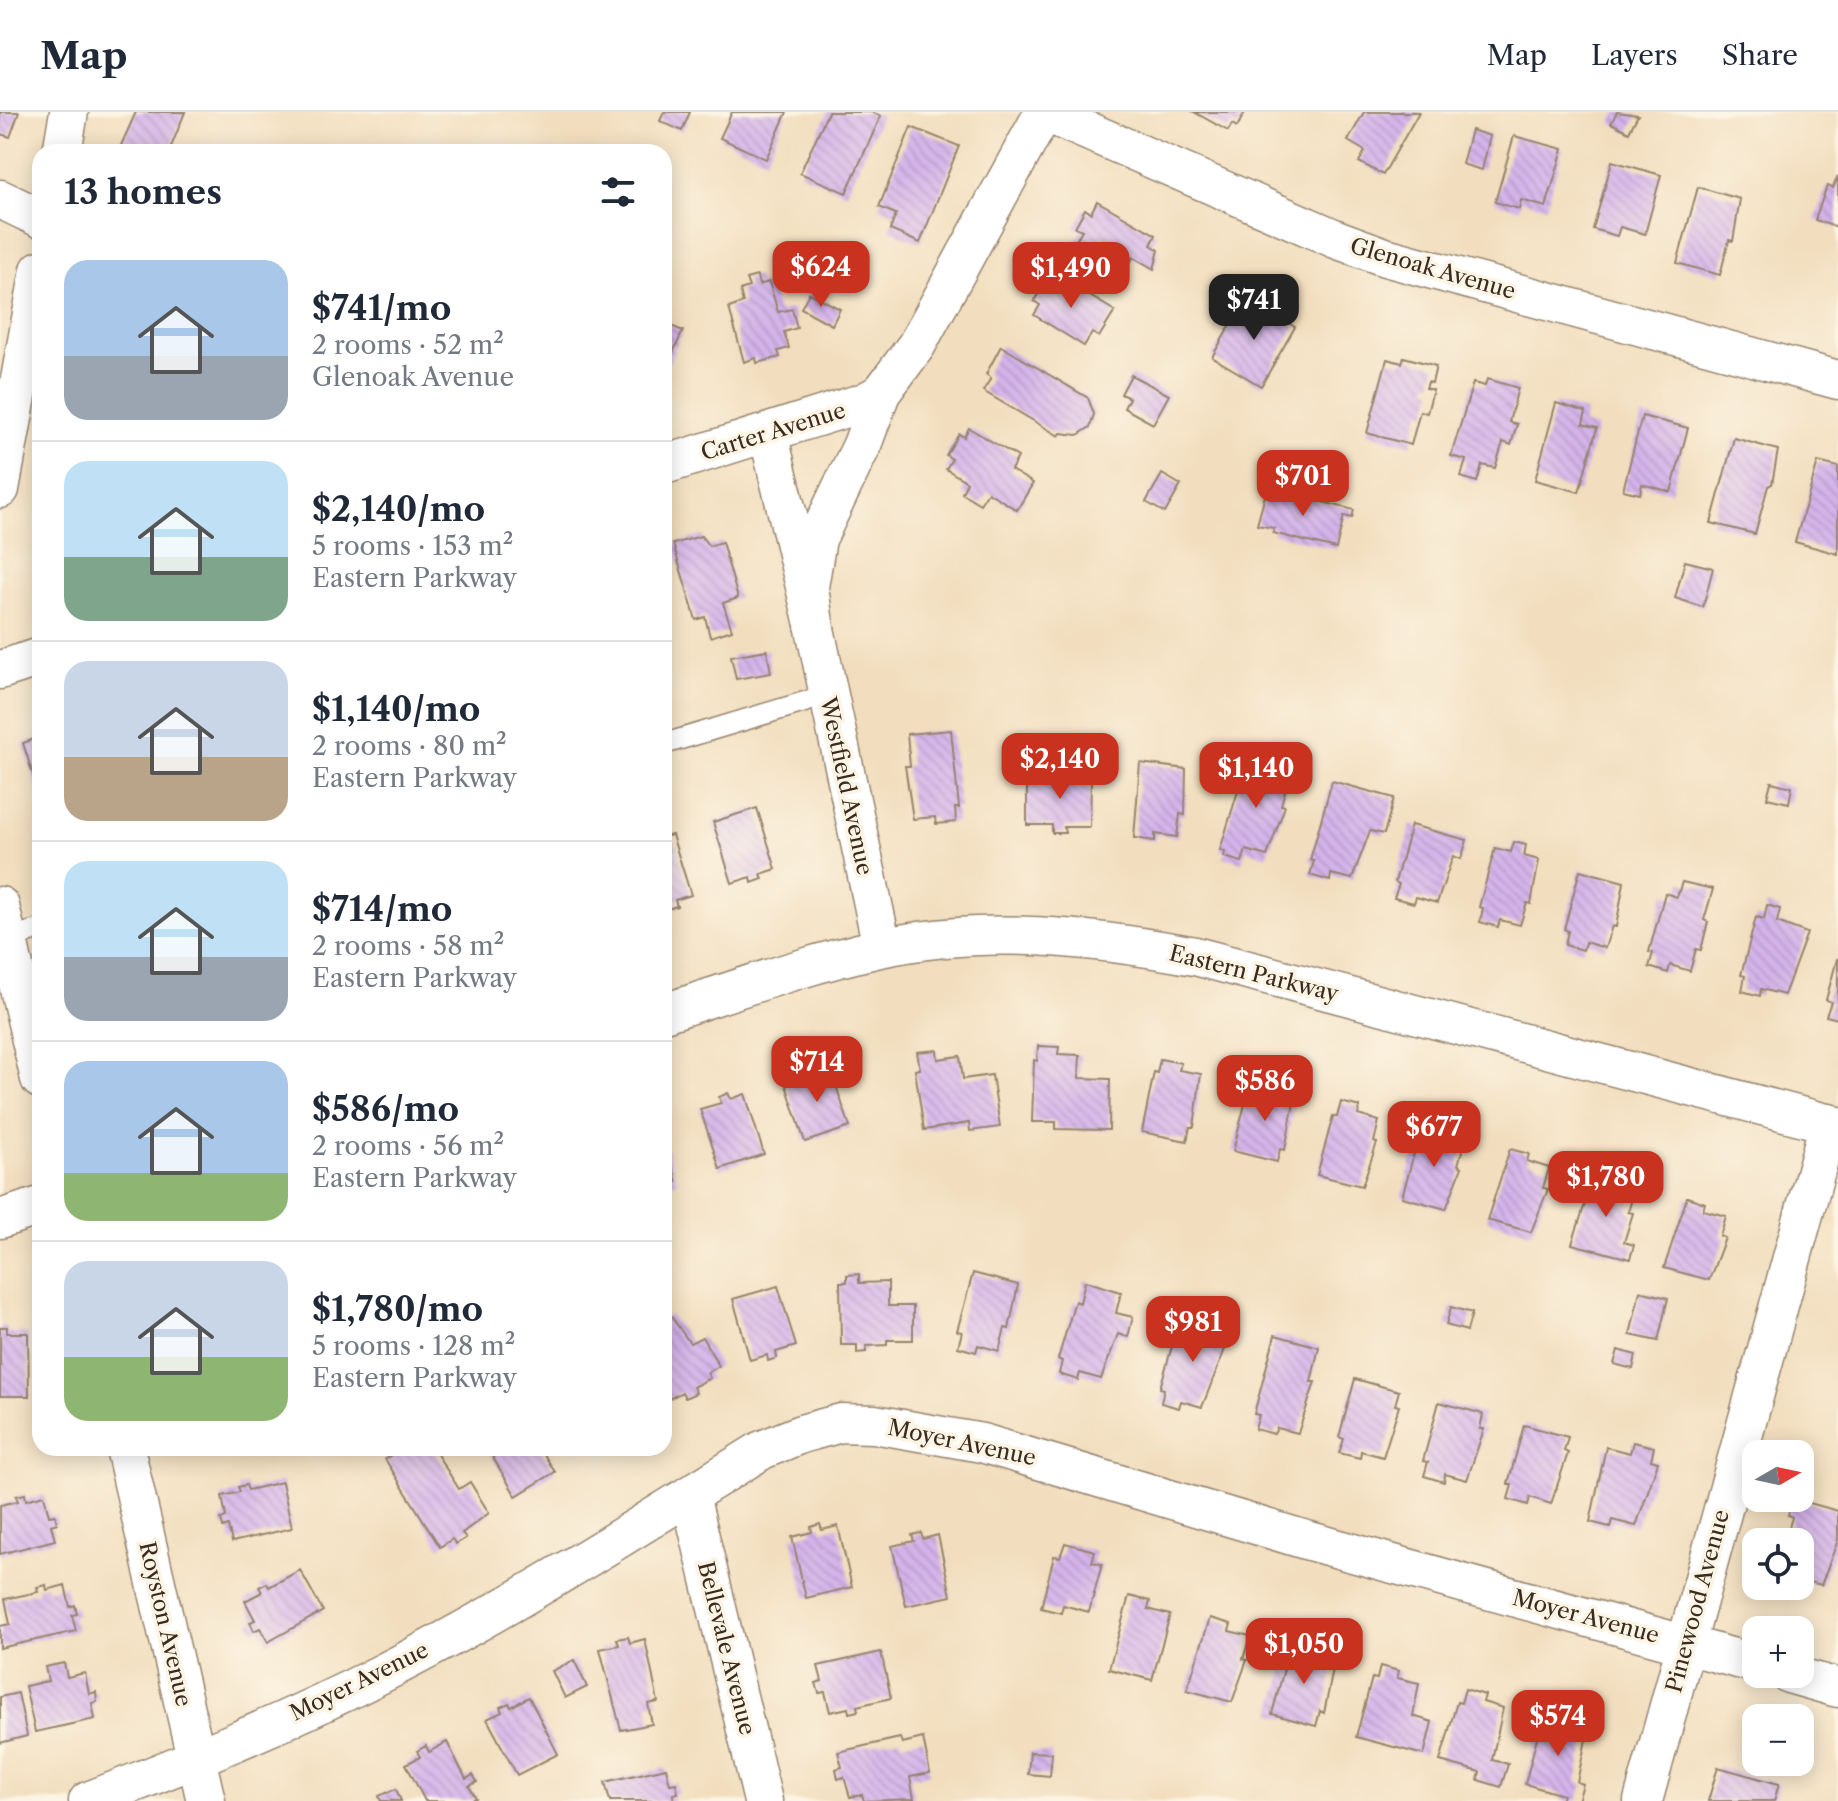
<!DOCTYPE html>
<html lang="en">
<head>
<meta charset="utf-8">
<style>
	:root { --surface:#fff; --page:#f2f2f3; --text:#1f2937; --muted:#747a83; --line:#e0e1e3; --accent:#c8321e }
	body { margin:0; font-family:"Libre Caslon Text",serif; background:var(--page); color:var(--text); height:100vh; display:flex; flex-direction:column; font-size:30px; white-space:nowrap }
	* { box-sizing:border-box; margin:0 }
	p { font-size:26px; color:var(--muted) }
	.icon { flex:none; width:44px; height:44px; fill:none; stroke:currentColor; stroke-width:2; stroke-linecap:round; stroke-linejoin:round }
	.map { position:relative; flex:1; overflow:hidden }
	.details { position:absolute; left:32px; top:32px; width:640px; height:1312px; display:flex; flex-direction:column; background:var(--surface); border-radius:24px; box-shadow:0 4px 20px #0003 }
	.details>* { flex:none }
	.needle { width:52px; rotate:81deg }
	.buttons { position:absolute; left:1742px; top:1328px; display:grid; gap:16px }
	.buttons a { display:grid; place-items:center; width:72px; height:72px; border-radius:16px; background:var(--surface); box-shadow:0 4px 20px #0003; font-size:40px }
	.price { position:absolute; translate:-50% -68px; padding:0 18px; border-radius:16px; background:var(--accent); color:#fff; font-size:26px; line-height:52px; filter:drop-shadow(0 2px 4px #0008) }
	.price::after { content:''; position:absolute; left:50%; top:48px; width:24px; height:18px; margin-left:-12px; background:inherit; clip-path:polygon(0 0,100% 0,50% 100%) }
	.price.on { background:#222; color:#fff }
	ul { padding:0; list-style:none }
	li { display:flex; align-items:center; gap:24px; height:200px; padding:0 32px }
	li+li { border-top:2px solid var(--line) }
	li span { display:grid; place-items:center; flex:none; width:224px; height:160px; border-radius:24px; color:#555 }
	li>.icon { margin-inline-start:auto }
	span .icon { width:96px; height:96px; fill:#fffc; stroke-width:1 }
	li b { font-size:34px }
	h2 { display:flex; justify-content:space-between; align-items:center; height:96px; padding:0 32px; font-size:34px }
	header { display:flex; align-items:center; gap:48px; box-sizing:border-box; height:112px; padding:0 40px; background:var(--surface); border-bottom:2px solid var(--line) }
	header strong { font-size:38px }
	nav { display:flex; gap:44px; margin-inline-start:auto; font-size:28px }
	.map>svg:first-child { display:block }
	.building { fill:url(#building-back-hatch) }
	.lines { fill:none; stroke-linecap:round; stroke-linejoin:round }
	.lane-casing { stroke:#96846e; stroke-width:23 }
	.street-casing { stroke:#96846e; stroke-width:41 }
	.lane { stroke:#fff; stroke-width:20 }
	.street { stroke:#fff; stroke-width:38 }
	.labels { text-anchor:middle; stroke-width:7; stroke-linejoin:round; paint-order:stroke }
	.street-label { font-size:22px; fill:#3b2a1e; stroke:#fcf5e5 }
</style>
</head>
<body>
<header>
<strong>Map</strong>
<nav><a>Map</a><a>Layers</a><a>Share</a></nav>
</header>
<div class="map">
<svg width="1838" height="1689" viewBox="0 0 1838 1689">
	<defs>
		<pattern id="building-back-hatch" width="6" height="6" patternUnits="userSpaceOnUse" patternTransform="scale(2)"><rect width="6" height="6" fill="#d4b3ea"/><path d="M-1 5l2 2M0 0l6 6M5-1l2 2" fill="none" stroke="#b79ac8"/></pattern>
	</defs>
	<rect width="100%" height="100%" fill="#fcf5e5"/>
	<filter id="ink" filterUnits="userSpaceOnUse"><feTurbulence type="fractalNoise" baseFrequency=".0125" numOctaves="2"/><feDisplacementMap in="SourceGraphic" scale="16" xChannelSelector="R" yChannelSelector="G"/><feConvolveMatrix kernelMatrix="1 2 1 2 8 2 1 2 1" color-interpolation-filters="sRGB"/></filter>
	<filter id="wash" filterUnits="userSpaceOnUse"><feTurbulence type="fractalNoise" baseFrequency=".006" numOctaves="4" result="noise"/><feDisplacementMap in="SourceGraphic" scale="32" xChannelSelector="R" yChannelSelector="G"/><feGaussianBlur stdDeviation="1.8" result="paint"/><feColorMatrix in="noise" values="0 0 0 0 0 0 0 0 0 0 0 0 0 0 0 0 0 1.4 0 .05"/><feComposite in="paint" operator="in"/></filter>
	<g filter="url(#wash)">
		<rect width="100%" height="100%" fill="#f2debe"/>
		<g id="blocks">
			<g class="building">
				<polygon points="0,0 19,0 10,25 0,22"/>
				<polygon points="136,0 185,0 169,40 118,40"/>
				<polygon points="664,0 690,0 682,19 660,9"/>
				<polygon points="732,0 787,0 766,47 720,26"/>
				<polygon points="828,0 871,0 881,4 846,81 800,61"/>
				<polygon points="1194,0 1245,0 1237,15 1232,12 1228,19"/>
				<polygon points="1364,0 1419,0 1383,63 1359,50 1365,39 1348,29"/>
				<polygon points="1617,0 1638,3 1629,20 1611,11"/>
				<polygon points="911,15 959,34 920,131 890,118 896,102 879,95"/>
				<polygon points="1471,18 1490,24 1482,58 1462,52"/>
				<polygon points="1514,24 1563,37 1546,95 1521,88 1519,97 1495,90"/>
				<polygon points="1612,49 1661,63 1645,122 1620,115 1617,124 1593,117"/>
				<polygon points="1838,64 1838,116 1815,108 1827,74 1833,76"/>
				<polygon points="1698,75 1740,87 1733,129 1729,128 1720,163 1677,151"/>
				<polygon points="1097,89 1156,123 1151,133 1159,138 1154,157 1133,145 1125,159 1075,130 1082,118 1075,115 1085,97 1091,101"/>
				<polygon points="1048,159 1115,199 1099,225 1092,221 1084,234 1034,203 1040,193 1034,189 1041,177 1038,175"/>
				<polygon points="757,164 759,173 769,170 778,200 792,197 797,216 784,220 789,236 778,239 780,245 757,251 756,246 744,250 729,196 743,191 740,178 749,175 746,167"/>
				<polygon points="809,181 840,197 832,213 801,196"/>
				<polygon points="1246,186 1295,215 1261,274 1212,245"/>
				<polygon points="664,211 683,219 664,260"/>
				<polygon points="1001,234 1088,286 1094,302 1090,315 1078,323 1061,321 1059,324 983,279 991,266 986,262"/>
				<polygon points="1404,245 1436,254 1432,271 1428,270 1426,276 1433,278 1427,301 1420,299 1411,333 1367,321 1387,247 1402,251"/>
				<polygon points="1131,263 1169,283 1153,312 1124,296 1129,286 1121,282"/>
				<polygon points="1487,267 1518,276 1509,310 1517,312 1511,333 1503,330 1495,356 1482,353 1477,370 1461,365 1466,348 1451,344 1473,271 1485,274"/>
				<polygon points="1556,291 1586,300 1583,312 1597,316 1579,380 1535,368"/>
				<polygon points="1642,304 1688,316 1671,380 1642,372 1640,382 1623,378"/>
				<polygon points="969,316 1018,345 1011,358 1033,371 1017,398 988,380 980,392 962,381 967,370 946,357 952,347 946,343 959,322 964,325"/>
				<polygon points="1734,326 1778,338 1772,372 1768,374 1755,422 1711,411"/>
				<polygon points="1818,350 1838,355 1838,442 1795,430"/>
				<polygon points="1162,362 1181,373 1165,401 1146,390"/>
				<polygon points="1267,376 1354,398 1352,406 1344,404 1336,437 1273,421 1274,416 1257,413"/>
				<polygon points="701,424 709,434 722,430 738,486 723,491 732,518 710,525 705,505 696,508 673,432"/>
				<polygon points="1685,449 1713,456 1703,495 1675,486"/>
				<polygon points="767,538 771,561 736,567 731,544"/>
				<polygon points="951,618 959,696 955,696 956,710 936,712 935,705 913,707 905,654 910,654 907,622"/>
				<polygon points="40,625 40,682 39,682 23,631"/>
				<polygon points="1248,646 1291,658 1281,693 1285,694 1267,744 1246,738 1242,750 1224,745 1225,739 1220,738"/>
				<polygon points="1140,651 1186,657 1185,703 1180,702 1177,725 1155,722 1155,729 1134,726"/>
				<polygon points="1061,655 1085,656 1085,669 1091,669 1090,715 1064,715 1065,721 1052,721 1052,713 1027,713 1027,677 1034,667 1061,668"/>
				<polygon points="1332,669 1394,686 1384,722 1370,719 1352,767 1331,762 1330,769 1310,763 1314,749 1310,748"/>
				<polygon points="1771,670 1792,675 1789,691 1767,686"/>
				<polygon points="757,696 776,757 761,762 763,767 752,771 751,765 732,771 713,710"/>
				<polygon points="1411,713 1467,728 1461,747 1453,744 1437,791 1416,785 1414,791 1394,786 1399,772 1395,770"/>
				<polygon points="672,723 691,783 675,788 677,794 667,797 664,792 664,725"/>
				<polygon points="1514,730 1526,733 1524,744 1539,748 1531,792 1527,791 1520,813 1500,808 1498,815 1480,810 1483,796 1479,795 1495,736 1511,740"/>
				<polygon points="1580,758 1624,770 1616,815 1612,814 1605,836 1585,830 1583,838 1565,833 1568,819 1564,817"/>
				<polygon points="1682,770 1713,777 1704,808 1708,810 1701,838 1696,837 1690,859 1670,853 1668,861 1649,855 1653,841 1649,840 1665,781 1677,785"/>
				<polygon points="1767,793 1780,797 1777,810 1807,821 1784,883 1761,877 1760,884 1742,879 1745,864 1741,863 1756,805 1764,807"/>
				<polygon points="1837,847 1838,847 1838,907 1826,904 1831,890 1826,888"/>
				<polygon points="1038,934 1059,935 1058,942 1080,943 1079,966 1110,967 1109,1018 1056,1017 1056,1010 1032,1010 1034,948 1037,949"/>
				<polygon points="937,938 938,947 960,944 963,967 992,963 1000,1015 970,1019 969,1011 924,1018 915,958 920,957 917,940"/>
				<polygon points="1160,947 1181,951 1179,958 1201,962 1194,1015 1190,1015 1187,1029 1142,1020 1154,960 1157,961"/>
				<polygon points="814,954 816,961 830,956 850,1015 805,1030 785,970 806,963 804,958"/>
				<polygon points="1257,968 1277,974 1276,980 1295,985 1285,1038 1280,1037 1277,1050 1233,1039 1248,980 1253,982"/>
				<polygon points="728,981 731,987 745,982 764,1042 720,1057 700,997 721,991 719,985"/>
				<polygon points="1341,990 1360,995 1358,1003 1379,1009 1374,1030 1377,1031 1362,1074 1317,1063 1333,1004 1337,1005"/>
				<polygon points="1425,1014 1445,1019 1443,1027 1464,1032 1458,1053 1462,1055 1446,1097 1402,1085 1418,1027 1421,1028"/>
				<polygon points="664,1029 677,1070 664,1074"/>
				<polygon points="1510,1037 1529,1042 1527,1049 1549,1056 1543,1076 1548,1077 1531,1120 1487,1108"/>
				<polygon points="1595,1061 1614,1066 1611,1074 1634,1080 1628,1100 1633,1101 1624,1130 1634,1133 1630,1147 1572,1132"/>
				<polygon points="1687,1085 1705,1091 1703,1098 1726,1104 1720,1124 1725,1126 1709,1168 1664,1156"/>
				<polygon points="973,1161 1018,1173 1009,1217 1005,1216 999,1239 978,1233 976,1240 958,1235 962,1220 957,1219"/>
				<polygon points="859,1162 859,1171 888,1170 888,1194 913,1194 913,1228 887,1228 887,1233 866,1234 866,1240 857,1241 857,1233 841,1233 840,1170 847,1170 847,1163"/>
				<polygon points="1085,1169 1121,1180 1116,1201 1133,1205 1128,1225 1118,1222 1101,1267 1080,1261 1078,1268 1059,1262 1062,1249 1058,1247 1075,1189 1080,1191"/>
				<polygon points="778,1174 796,1234 776,1240 777,1246 768,1249 767,1243 750,1248 733,1187"/>
				<polygon points="1640,1179 1668,1186 1658,1229 1630,1223"/>
				<polygon points="1451,1195 1472,1201 1467,1219 1446,1213"/>
				<polygon points="670,1203 690,1231 702,1225 719,1254 707,1261 710,1266 693,1275 696,1281 685,1286 682,1280 669,1287 664,1279 664,1206"/>
				<polygon points="1203,1204 1225,1210 1219,1236 1225,1237 1202,1295 1181,1289 1179,1296 1161,1291 1164,1277 1160,1276 1177,1217 1198,1223"/>
				<polygon points="0,1215 7,1215 7,1221 28,1221 29,1284 0,1284"/>
				<polygon points="1275,1223 1319,1235 1311,1270 1315,1270 1298,1321 1277,1316 1274,1322 1255,1317 1259,1303 1254,1302"/>
				<polygon points="1618,1238 1636,1243 1633,1257 1614,1252"/>
				<polygon points="1355,1267 1399,1279 1395,1293 1399,1294 1383,1345 1361,1339 1360,1346 1339,1341 1344,1327 1339,1325"/>
				<polygon points="1439,1290 1483,1302 1480,1317 1484,1317 1467,1368 1445,1362 1444,1370 1424,1364 1428,1350 1423,1349"/>
				<polygon points="1524,1313 1568,1325 1564,1339 1568,1341 1551,1392 1530,1385 1528,1393 1508,1387 1512,1373 1508,1372"/>
				<polygon points="1633,1330 1654,1335 1651,1348 1658,1350 1636,1414 1612,1408 1610,1415 1590,1410 1606,1335 1630,1341"/>
				<polygon points="402,1336 433,1336 459,1377 470,1370 489,1401 462,1421 466,1426 456,1432 452,1427 440,1435 385,1347"/>
				<polygon points="487,1336 540,1336 555,1360 516,1384"/>
				<polygon points="282,1370 292,1416 232,1430 228,1414 223,1416 221,1407 226,1405 222,1384 240,1380 238,1375 246,1373 248,1378"/>
				<polygon points="25,1382 26,1388 44,1383 49,1404 55,1403 57,1411 51,1413 55,1428 0,1442 0,1393 18,1389 16,1384"/>
				<polygon points="1799,1388 1838,1399 1838,1428 1821,1473 1802,1468 1800,1430 1785,1430 1792,1405 1788,1403 1791,1392 1797,1394"/>
				<polygon points="820,1412 822,1418 838,1414 852,1475 806,1486 792,1425 812,1420 811,1415"/>
				<polygon points="921,1421 923,1427 938,1423 951,1484 906,1494 892,1434 914,1429 912,1423"/>
				<polygon points="1065,1431 1095,1439 1092,1450 1102,1452 1089,1500 1063,1493 1061,1501 1041,1496 1054,1444 1060,1445"/>
				<polygon points="300,1458 323,1499 268,1530 260,1516 254,1519 250,1510 255,1508 245,1489 262,1480 259,1475 267,1471 269,1475"/>
				<polygon points="46,1473 47,1478 65,1473 70,1495 75,1493 77,1502 72,1503 76,1519 0,1536 0,1514 10,1512 5,1487 38,1480 37,1475"/>
				<polygon points="1129,1484 1150,1489 1148,1497 1170,1503 1152,1568 1109,1557"/>
				<polygon points="1210,1506 1231,1512 1229,1519 1250,1524 1243,1547 1247,1548 1232,1590 1187,1578"/>
				<polygon points="628,1525 630,1531 645,1527 658,1590 648,1592 652,1612 621,1618 600,1537 619,1533 617,1527"/>
				<polygon points="1296,1531 1315,1536 1314,1543 1335,1548 1324,1601 1320,1599 1316,1614 1272,1602 1288,1542 1292,1543"/>
				<polygon points="881,1540 891,1586 857,1594 858,1599 849,1601 848,1596 830,1600 825,1580 819,1581 816,1571 822,1569 818,1554"/>
				<polygon points="574,1548 587,1575 565,1586 552,1559"/>
				<polygon points="64,1551 67,1565 85,1561 89,1582 96,1580 97,1590 92,1591 95,1607 35,1620 25,1574 48,1569 45,1555"/>
				<polygon points="1380,1554 1399,1559 1397,1566 1419,1571 1413,1604 1432,1610 1424,1643 1356,1625 1372,1566 1377,1567"/>
				<polygon points="1465,1577 1485,1583 1483,1590 1503,1596 1492,1648 1508,1652 1501,1675 1478,1668 1480,1660 1440,1649 1457,1590 1461,1591"/>
				<polygon points="18,1581 27,1624 0,1631 0,1585"/>
				<polygon points="529,1585 558,1642 517,1663 487,1607 502,1600 500,1595 509,1591 511,1595"/>
				<polygon points="1549,1600 1568,1605 1565,1612 1588,1618 1577,1670 1583,1672 1578,1689 1561,1689 1563,1683 1525,1672 1540,1614 1545,1614"/>
				<polygon points="900,1626 902,1631 923,1626 930,1661 910,1665 914,1687 864,1689 862,1683 850,1685 844,1665 838,1667 836,1657 842,1655 838,1640"/>
				<polygon points="447,1630 466,1667 473,1663 477,1670 469,1674 476,1686 470,1689 425,1689 406,1652 420,1645 417,1639 426,1634 429,1640"/>
				<polygon points="1030,1640 1052,1641 1050,1664 1028,1662"/>
				<polygon points="1718,1655 1779,1672 1774,1689 1708,1689"/>
				<polygon points="666,1656 670,1672 676,1671 678,1681 673,1682 674,1689 610,1689 605,1670"/>
				<polygon points="396,1677 401,1689 381,1689 379,1684"/>
			</g>
		</g>
	</g>
	<g filter="url(#ink)">
		<use href="#blocks" fill-opacity="0" stroke="#96846e" stroke-width="2"/>
		<g class="lines">
			<defs>
				<g id="lane">
					<polyline points="664,632 828,583"/>
					<polyline points="0,829 40,817"/>
				</g>
				<g id="street">
					<polyline points="1044,0 1336,127 1385,145 1838,268"/>
					<polyline points="62,40 69,0"/>
					<polyline points="0,87 40,106"/>
					<polyline points="768,321 814,512 882,835"/>
					<polyline points="664,353 865,290 881,281"/>
					<polyline points="0,377 40,158"/>
					<polyline points="814,512 809,475 817,427 862,333 881,281 916,234 1044,0"/>
					<polyline points="0,558 40,545"/>
					<polyline points="0,794 40,967"/>
					<path d="M664 901C735 878 807 852 880 836 984 813 1092 825 1195 844L1838 1014"/>
					<polyline points="0,1107 40,1094"/>
					<polyline points="125,1336 206,1689"/>
					<polyline points="690,1383 763,1689"/>
					<polyline points="1789,1562 1838,1576"/>
					<path d="M88 1689C186 1651 285 1611 379 1563 510 1497 636 1416 762 1338L801 1322 841 1311 874 1312 982 1331 1306 1428 1756 1552"/>
					<polyline points="1643,1689 1829,1011"/>
				</g>
			</defs>
			<use href="#lane" class="lane-casing"/>
			<use href="#street" class="street-casing"/>
			<use href="#lane" class="lane"/>
			<use href="#street" class="street"/>
		</g>
	</g>
	<g class="labels">
		<g class="street-label">
			<text transform="translate(1433 156) rotate(16)" y="8">Glenoak Avenue</text>
			<text transform="translate(773 319) rotate(-17)" y="8">Carter Avenue</text>
			<text transform="translate(847 674) rotate(78)" y="8">Westfield Avenue</text>
			<text transform="translate(1254 861) rotate(14)" y="8">Eastern Parkway</text>
			<text transform="translate(962 1330) rotate(12)" y="8">Moyer Avenue</text>
			<text transform="translate(1697 1489) rotate(-75)" y="8">Pinewood Avenue</text>
			<text transform="translate(1586 1504) rotate(15)" y="8">Moyer Avenue</text>
			<text transform="translate(166 1512) rotate(77)" y="8">Royston Avenue</text>
			<text transform="translate(727 1536) rotate(76)" y="8">Bellevale Avenue</text>
			<text transform="translate(359 1569) rotate(-26)" y="8">Moyer Avenue</text>
		</g>
	</g>
</svg>
<div class="buttons">
<a><svg class="needle" viewBox="-14 -14 28 28"><path d="M0-13l5 13h-10z" fill="#e53935"/><path d="M0 13l5-13h-10z" fill="#747a83"/></svg></a>
<a><svg class="icon" aria-label="locate" viewBox="0 0 24 24"><circle cx="12" cy="12" r="6"/><path d="M12 2v4M12 18v4M2 12h4M18 12h4"/></svg></a>
<a>+</a>
<a>−</a>
</div>
<b class="price" style="left:821px;top:197px">$624</b>
<b class="price" style="left:1071px;top:198px">$1,490</b>
<b class="price on" style="left:1254px;top:230px">$741</b>
<b class="price" style="left:1303px;top:406px">$701</b>
<b class="price" style="left:1060px;top:689px">$2,140</b>
<b class="price" style="left:1256px;top:698px">$1,140</b>
<b class="price" style="left:817px;top:992px">$714</b>
<b class="price" style="left:1265px;top:1011px">$586</b>
<b class="price" style="left:1434px;top:1057px">$677</b>
<b class="price" style="left:1606px;top:1107px">$1,780</b>
<b class="price" style="left:1193px;top:1252px">$981</b>
<b class="price" style="left:1304px;top:1574px">$1,050</b>
<b class="price" style="left:1558px;top:1646px">$574</b>
<section class="details">
<h2>13 homes<svg class="icon" aria-label="filters" viewBox="0 0 24 24"><path d="M4 7h16M4 17h16"/><circle cx="9" cy="7" r="2"/><circle cx="15" cy="17" r="2"/></svg></h2>
<ul>
<li><span style="background:linear-gradient(#a9c7e8 60%,#9aa5b1 0)"><svg class="icon" aria-label="home" viewBox="0 0 24 24"><path d="M3 11l9-7 9 7M6 9v11h12V9"/></svg></span><div><b>$741/mo</b><p>2 rooms · 52 m²</p><p>Glenoak Avenue</p></div></li>
<li><span style="background:linear-gradient(#bfe0f5 60%,#7fa58c 0)"><svg class="icon" aria-label="home" viewBox="0 0 24 24"><path d="M3 11l9-7 9 7M6 9v11h12V9"/></svg></span><div><b>$2,140/mo</b><p>5 rooms · 153 m²</p><p>Eastern Parkway</p></div></li>
<li><span style="background:linear-gradient(#c9d6e8 60%,#b9a48a 0)"><svg class="icon" aria-label="home" viewBox="0 0 24 24"><path d="M3 11l9-7 9 7M6 9v11h12V9"/></svg></span><div><b>$1,140/mo</b><p>2 rooms · 80 m²</p><p>Eastern Parkway</p></div></li>
<li><span style="background:linear-gradient(#bfe0f5 60%,#9aa5b1 0)"><svg class="icon" aria-label="home" viewBox="0 0 24 24"><path d="M3 11l9-7 9 7M6 9v11h12V9"/></svg></span><div><b>$714/mo</b><p>2 rooms · 58 m²</p><p>Eastern Parkway</p></div></li>
<li><span style="background:linear-gradient(#a9c7e8 70%,#8fb573 0)"><svg class="icon" aria-label="home" viewBox="0 0 24 24"><path d="M3 11l9-7 9 7M6 9v11h12V9"/></svg></span><div><b>$586/mo</b><p>2 rooms · 56 m²</p><p>Eastern Parkway</p></div></li>
<li><span style="background:linear-gradient(#c9d6e8 60%,#8fb573 0)"><svg class="icon" aria-label="home" viewBox="0 0 24 24"><path d="M3 11l9-7 9 7M6 9v11h12V9"/></svg></span><div><b>$1,780/mo</b><p>5 rooms · 128 m²</p><p>Eastern Parkway</p></div></li>
</ul>
</section>
</div>
</body>
</html>
